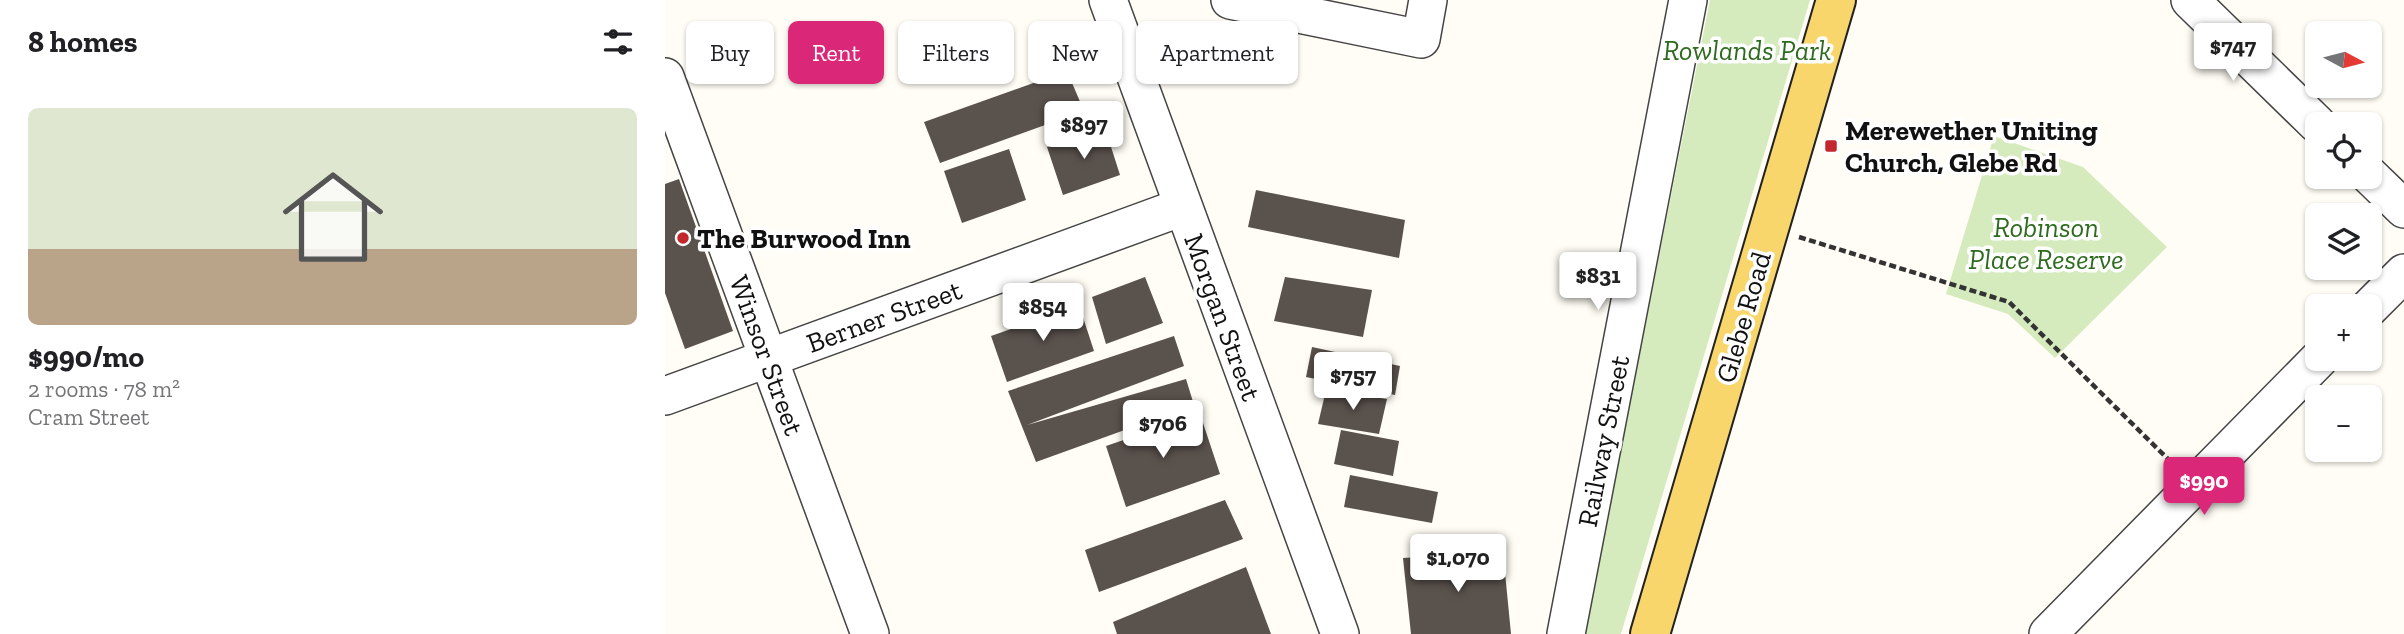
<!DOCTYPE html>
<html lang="en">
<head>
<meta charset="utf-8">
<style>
	:root { --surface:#fff; --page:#f2f2f2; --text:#202124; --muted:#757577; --accent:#db2777 }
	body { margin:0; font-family:"Zilla Slab",serif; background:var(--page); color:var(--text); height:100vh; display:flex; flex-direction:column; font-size:26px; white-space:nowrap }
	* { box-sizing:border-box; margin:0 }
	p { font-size:23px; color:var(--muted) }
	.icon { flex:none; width:38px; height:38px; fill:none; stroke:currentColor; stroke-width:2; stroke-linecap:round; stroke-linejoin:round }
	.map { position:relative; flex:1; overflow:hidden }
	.drawer { display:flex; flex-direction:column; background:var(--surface); width:665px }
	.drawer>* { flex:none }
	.guide { position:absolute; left:21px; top:21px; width:665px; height:63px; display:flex; gap:14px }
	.needle { width:46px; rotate:97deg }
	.tools { position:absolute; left:1640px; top:21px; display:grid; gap:14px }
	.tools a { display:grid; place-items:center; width:77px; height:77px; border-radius:10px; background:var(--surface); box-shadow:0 2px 5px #0004; font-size:35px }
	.price { position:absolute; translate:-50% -60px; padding:0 16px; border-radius:7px; background:#fff; color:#222; font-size:23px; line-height:46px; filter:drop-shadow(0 2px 4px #0008) }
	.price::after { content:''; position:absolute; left:50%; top:42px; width:21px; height:16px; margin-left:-10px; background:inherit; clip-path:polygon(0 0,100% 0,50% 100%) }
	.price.on { background:var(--accent); color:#fff }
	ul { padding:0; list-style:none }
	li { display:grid; align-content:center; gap:14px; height:371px; padding:0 28px }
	li span { display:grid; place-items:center; height:217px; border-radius:10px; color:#555 }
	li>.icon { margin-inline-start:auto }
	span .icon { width:126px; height:126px; fill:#fffc; stroke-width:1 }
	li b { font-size:30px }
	h2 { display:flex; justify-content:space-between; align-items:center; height:84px; padding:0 28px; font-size:30px }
	.tag { padding:0 24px; border-radius:10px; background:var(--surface); box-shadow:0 2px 5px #0004; font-size:24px; line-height:63px }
	.tag.on { background:var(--accent); color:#fff }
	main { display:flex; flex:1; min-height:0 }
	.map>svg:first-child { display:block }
	.green { fill:#d5ebbd }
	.building { fill:#5a524d }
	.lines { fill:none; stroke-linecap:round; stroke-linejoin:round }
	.minor-casing { stroke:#444; stroke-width:40 }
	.major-casing { stroke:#222; stroke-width:42 }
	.path { stroke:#333; stroke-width:4.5; stroke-dasharray:7 3.5; stroke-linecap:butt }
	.minor { stroke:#fff; stroke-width:37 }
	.major { stroke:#f9d66b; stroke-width:38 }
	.poi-dot { fill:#c4262e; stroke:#fff; stroke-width:2.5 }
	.labels { text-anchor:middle; stroke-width:7; stroke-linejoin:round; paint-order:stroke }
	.park-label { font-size:28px; font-style:italic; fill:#2f6b1f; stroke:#fff }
	.poi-label { font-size:28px; font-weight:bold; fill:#111; stroke:#fff; text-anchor:start }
	.street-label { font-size:28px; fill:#111; stroke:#fff }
</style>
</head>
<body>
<main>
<section class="drawer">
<h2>8 homes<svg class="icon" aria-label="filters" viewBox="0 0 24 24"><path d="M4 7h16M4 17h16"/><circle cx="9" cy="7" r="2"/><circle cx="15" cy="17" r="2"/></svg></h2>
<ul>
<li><span style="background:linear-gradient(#dfe7d0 65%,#b9a48a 0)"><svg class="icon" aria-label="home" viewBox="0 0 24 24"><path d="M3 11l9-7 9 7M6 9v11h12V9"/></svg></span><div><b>$990/mo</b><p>2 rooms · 78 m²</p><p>Cram Street</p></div></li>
</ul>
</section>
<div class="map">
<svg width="1739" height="634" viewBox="0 0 1739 634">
	<rect width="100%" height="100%" fill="#fffdf5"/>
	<g class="green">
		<polygon points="1045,0 1145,0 956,634 919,634"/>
		<polygon points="1329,136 1418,167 1502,247 1390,358 1343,314 1281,294"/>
	</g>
	<g class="building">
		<polygon points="402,71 419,111 275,163 259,122"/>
		<polygon points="440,128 455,175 398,195 382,147"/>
		<polygon points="344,149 361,200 297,223 279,171"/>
		<polygon points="14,179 68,331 20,349 0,293 0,184"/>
		<polygon points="591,190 740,220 734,258 583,227"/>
		<polygon points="480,277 498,323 441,344 427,297"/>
		<polygon points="620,277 707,290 698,337 609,321"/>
		<polygon points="414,305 429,351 342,382 326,336"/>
		<polygon points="509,336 519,366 362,425 521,379 529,405 371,462 343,391"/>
		<polygon points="647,347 735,366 730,395 641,377"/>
		<polygon points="661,390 722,399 714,434 653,424"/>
		<polygon points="535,414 555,474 461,507 441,446"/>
		<polygon points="676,430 734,441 728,476 669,464"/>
		<polygon points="685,475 773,492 767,523 679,507"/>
		<polygon points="560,500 578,539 434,592 420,550"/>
		<polygon points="838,552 846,634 746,634 738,558"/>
		<polygon points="581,567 606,634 452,634 448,622"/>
	</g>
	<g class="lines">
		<defs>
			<g id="minor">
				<polyline points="443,0 675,634"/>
				<polyline points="565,0 756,39 763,0"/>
				<polyline points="1525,0 1652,124"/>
				<polyline points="0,77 205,634"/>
				<polyline points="1704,175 1739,209"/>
				<polyline points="1704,308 1739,273"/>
				<polyline points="0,396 517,207"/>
				<polyline points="901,634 1023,0"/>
				<polyline points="1383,634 1654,359"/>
			</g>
			<polyline id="major" points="985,634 1171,0"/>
		</defs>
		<use href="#minor" class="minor-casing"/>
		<use href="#major" class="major-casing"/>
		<polyline class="path" points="1134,237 1344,302 1509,465"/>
		<use href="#minor" class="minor"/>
		<use href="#major" class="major"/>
	</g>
	<g class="poi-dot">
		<rect x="1159" y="139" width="14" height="14" rx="3.5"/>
		<circle cx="18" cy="238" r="7"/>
	</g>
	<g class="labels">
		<g class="park-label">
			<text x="1082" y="60">Rowlands Park</text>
			<text x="1381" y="237">Robinson<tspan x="1381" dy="32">Place Reserve</tspan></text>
		</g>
		<g class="poi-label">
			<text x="1180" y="140">Merewether Uniting<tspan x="1180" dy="32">Church, Glebe Rd</tspan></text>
			<text x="32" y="248">The Burwood Inn</text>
		</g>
		<g class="street-label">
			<text transform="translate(219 316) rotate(-20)" y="10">Berner Street</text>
			<text transform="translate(558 317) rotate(70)" y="10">Morgan Street</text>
			<text transform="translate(1078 317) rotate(-74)" y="10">Glebe Road</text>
			<text transform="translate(102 355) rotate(70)" y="10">Winsor Street</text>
			<text transform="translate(938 441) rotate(-79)" y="10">Railway Street</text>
		</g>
	</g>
</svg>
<div class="tools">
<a><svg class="needle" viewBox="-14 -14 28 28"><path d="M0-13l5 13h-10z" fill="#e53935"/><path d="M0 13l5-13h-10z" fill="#757577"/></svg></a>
<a><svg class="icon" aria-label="locate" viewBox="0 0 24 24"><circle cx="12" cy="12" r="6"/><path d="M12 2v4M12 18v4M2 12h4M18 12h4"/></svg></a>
<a><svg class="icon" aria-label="layers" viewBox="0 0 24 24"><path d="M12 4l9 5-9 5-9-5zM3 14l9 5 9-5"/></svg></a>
<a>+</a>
<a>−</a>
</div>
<b class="price" style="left:1568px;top:83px">$747</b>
<b class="price" style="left:419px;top:161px">$897</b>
<b class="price" style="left:933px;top:312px">$831</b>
<b class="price" style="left:378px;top:343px">$854</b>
<b class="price" style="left:688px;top:412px">$757</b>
<b class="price" style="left:498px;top:460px">$706</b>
<b class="price on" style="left:1539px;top:517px">$990</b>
<b class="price" style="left:793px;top:594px">$1,070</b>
<div class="guide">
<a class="tag">Buy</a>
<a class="tag on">Rent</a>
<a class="tag">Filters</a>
<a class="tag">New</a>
<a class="tag">Apartment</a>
</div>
</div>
</main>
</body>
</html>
